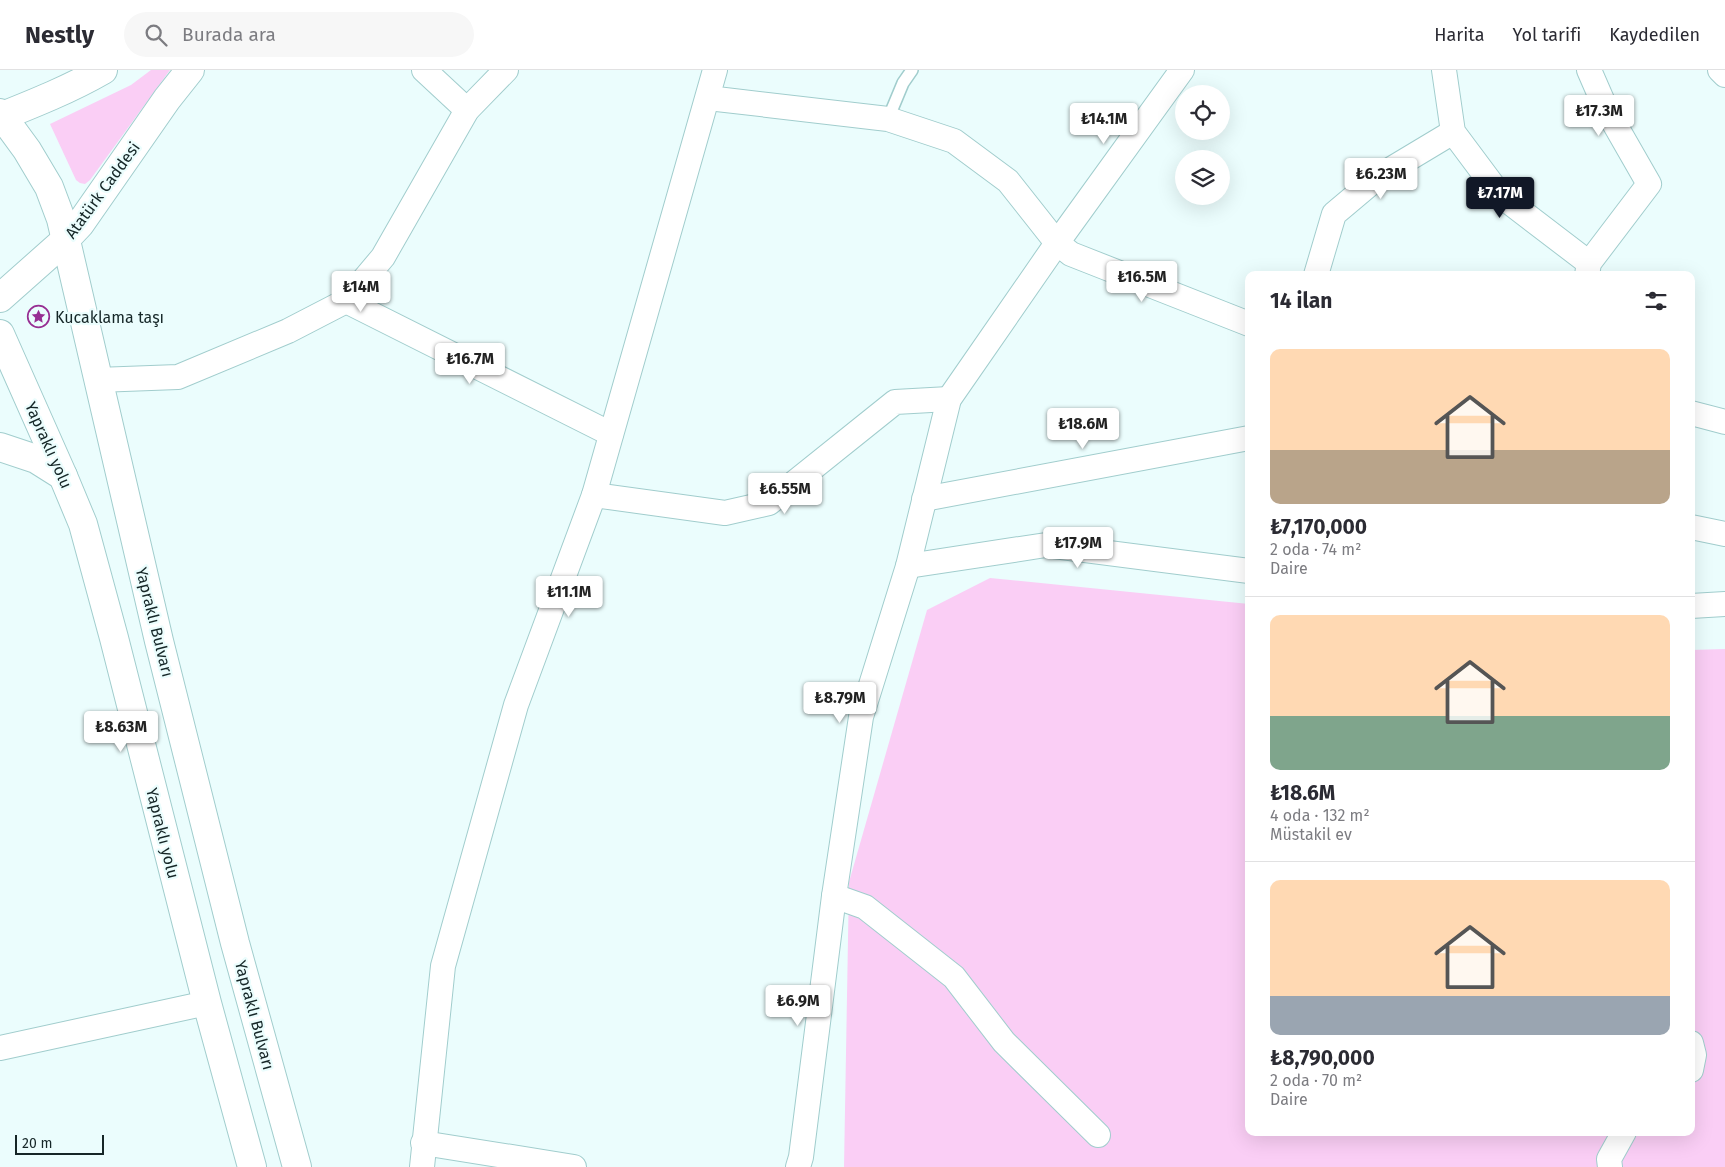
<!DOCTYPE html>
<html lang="tr">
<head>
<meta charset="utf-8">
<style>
	:root { --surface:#fff; --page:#f7f7f7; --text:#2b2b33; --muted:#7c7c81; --line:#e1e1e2; --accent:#111827 }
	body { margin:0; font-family:"Fira Sans",sans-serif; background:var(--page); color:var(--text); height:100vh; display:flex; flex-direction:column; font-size:19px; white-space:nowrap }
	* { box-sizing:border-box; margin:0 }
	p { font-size:16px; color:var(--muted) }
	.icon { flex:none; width:28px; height:28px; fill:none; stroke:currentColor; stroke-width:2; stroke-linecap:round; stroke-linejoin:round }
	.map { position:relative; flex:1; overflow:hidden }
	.sheet { position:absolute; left:1245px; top:201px; width:450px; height:865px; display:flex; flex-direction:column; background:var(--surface); border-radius:10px; box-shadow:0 5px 20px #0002 }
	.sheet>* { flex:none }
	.controls { position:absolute; left:1175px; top:15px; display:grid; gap:10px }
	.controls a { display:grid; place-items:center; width:55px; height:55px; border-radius:50%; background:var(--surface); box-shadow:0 5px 20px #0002; font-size:25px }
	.scale { position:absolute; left:15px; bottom:12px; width:89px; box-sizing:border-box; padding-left:5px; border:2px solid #152627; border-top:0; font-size:14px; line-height:18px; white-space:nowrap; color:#152627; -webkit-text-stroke:4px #ebfdfd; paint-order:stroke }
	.price { position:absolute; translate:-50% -42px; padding:0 11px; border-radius:5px; background:#fff; color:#222; font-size:16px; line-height:32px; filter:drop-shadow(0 1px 2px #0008) }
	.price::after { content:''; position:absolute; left:50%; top:30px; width:15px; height:11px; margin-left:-8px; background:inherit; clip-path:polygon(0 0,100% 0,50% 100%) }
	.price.current { background:var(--accent); color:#fff }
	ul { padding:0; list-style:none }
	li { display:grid; align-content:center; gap:10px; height:265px; padding:0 25px }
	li+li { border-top:1px solid var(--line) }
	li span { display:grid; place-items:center; height:155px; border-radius:10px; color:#555 }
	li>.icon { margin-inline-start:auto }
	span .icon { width:90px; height:90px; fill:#fffc; stroke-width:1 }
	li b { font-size:21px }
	h2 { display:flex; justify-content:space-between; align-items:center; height:60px; padding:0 25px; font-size:21px }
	header { display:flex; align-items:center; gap:30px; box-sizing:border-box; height:70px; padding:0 25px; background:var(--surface); border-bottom:1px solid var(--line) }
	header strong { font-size:24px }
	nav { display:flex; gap:28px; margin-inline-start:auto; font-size:18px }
	.search { width:350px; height:45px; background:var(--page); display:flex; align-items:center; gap:12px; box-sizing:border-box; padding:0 18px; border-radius:28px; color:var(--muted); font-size:19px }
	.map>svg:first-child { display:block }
	.green { fill:#facef5 }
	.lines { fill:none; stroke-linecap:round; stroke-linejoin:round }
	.lane-casing { stroke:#a1cdcd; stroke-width:14 }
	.street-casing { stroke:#a1cdcd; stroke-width:26 }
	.secondary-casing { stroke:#a1cdcd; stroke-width:30 }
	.lane { stroke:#fff; stroke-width:11 }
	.street { stroke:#fff; stroke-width:24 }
	.secondary { stroke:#fff; stroke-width:28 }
	.labels { text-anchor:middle; stroke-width:4.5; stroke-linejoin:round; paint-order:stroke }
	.street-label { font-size:16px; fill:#152627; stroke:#ebfdfd }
	.poi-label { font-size:16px; fill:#152627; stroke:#ebfdfd; text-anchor:start }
</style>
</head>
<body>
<header>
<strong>Nestly</strong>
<div class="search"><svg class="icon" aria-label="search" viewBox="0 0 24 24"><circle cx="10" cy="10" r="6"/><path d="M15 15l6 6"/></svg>Burada ara</div>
<nav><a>Harita</a><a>Yol tarifi</a><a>Kaydedilen</a></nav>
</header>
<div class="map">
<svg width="1725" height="1097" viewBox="0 0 1725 1097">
	<rect width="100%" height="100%" fill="#ebfdfd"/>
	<g class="green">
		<polygon points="151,0 170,0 90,110 85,114 80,113 76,110 50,54 131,15"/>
		<polygon points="990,508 1249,534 1249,1062 1691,1062 1691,580 1725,579 1725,1097 844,1097 849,812 927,540"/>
	</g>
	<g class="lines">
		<defs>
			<polyline id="lane" points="888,49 903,13 912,0"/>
			<g id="street">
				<polyline points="424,0 467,40"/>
				<polyline points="1444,0 1453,62 1500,125 1589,193"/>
				<polyline points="1720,0 1725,5"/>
				<polyline points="708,28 888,49 954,71 1008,111 1057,173 1071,184 1249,254"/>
				<polyline points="1316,205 1334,144 1378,107 1453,62"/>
				<polyline points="1587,205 1589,193 1649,114 1606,39 1589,0"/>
				<polyline points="346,231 611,364"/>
				<polyline points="97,310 178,307 288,261 346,231 383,187 467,40 506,0"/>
				<polyline points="1691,343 1725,352"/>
				<polyline points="594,425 725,443 769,433 895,332 949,329"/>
				<polyline points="924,429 1249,368"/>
				<polyline points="1691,457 1725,464"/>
				<polyline points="908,496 1046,475 1249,501"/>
				<polyline points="1691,536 1725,534"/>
				<polyline points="834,826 865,837 954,907 1004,972 1098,1065"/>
				<polyline points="1691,973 1694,985 1691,1000"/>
				<polyline points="0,978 207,933"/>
				<polyline points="423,1073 574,1097"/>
				<polyline points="422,1097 443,896 516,635 594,425 715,0"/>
				<polyline points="798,1097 801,1087 834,826 861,647 908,496 949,329 1057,173 1182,0"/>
				<polyline points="1610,1097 1609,1089 1624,1062"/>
			</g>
			<g id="secondary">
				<polyline points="0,43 27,80 49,117 61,149 159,571 235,873 297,1097"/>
				<path d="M0 47C35 33 70 19 103 0"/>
				<polyline points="0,228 62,173 80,154 167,29 190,0"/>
				<polyline points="0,264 63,406 83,454 114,568 207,933 252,1097"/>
				<polyline points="0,377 36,389 63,406"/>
			</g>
		</defs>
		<use href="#lane" class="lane-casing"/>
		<use href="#street" class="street-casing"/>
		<use href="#secondary" class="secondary-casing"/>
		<use href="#lane" class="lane"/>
		<use href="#street" class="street"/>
		<use href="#secondary" class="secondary"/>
	</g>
	<defs>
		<symbol id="sight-ring" viewBox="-11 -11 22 22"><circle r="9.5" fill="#ebfdfd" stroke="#972f93" stroke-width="1.5"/><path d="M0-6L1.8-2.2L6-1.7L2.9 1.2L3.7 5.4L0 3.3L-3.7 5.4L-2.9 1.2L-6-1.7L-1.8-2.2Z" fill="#972f93"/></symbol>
	</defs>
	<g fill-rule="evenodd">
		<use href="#sight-ring" x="26" y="234" width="25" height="25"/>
	</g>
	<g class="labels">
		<g class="street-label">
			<text transform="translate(102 120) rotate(-54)" y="6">Atatürk Caddesi</text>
			<text transform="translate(49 375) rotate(66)" y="6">Yapraklı yolu</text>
			<text transform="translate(155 552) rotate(76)" y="6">Yapraklı Bulvarı</text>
			<text transform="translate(163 763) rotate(76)" y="6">Yapraklı yolu</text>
			<text transform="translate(255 945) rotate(75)" y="6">Yapraklı Bulvarı</text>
		</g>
		<g class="poi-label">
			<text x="55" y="253">Kucaklama taşı</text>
		</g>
	</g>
</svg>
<div class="controls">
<a><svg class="icon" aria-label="locate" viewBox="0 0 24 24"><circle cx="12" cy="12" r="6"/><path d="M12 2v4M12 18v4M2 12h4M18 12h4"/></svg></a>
<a><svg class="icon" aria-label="layers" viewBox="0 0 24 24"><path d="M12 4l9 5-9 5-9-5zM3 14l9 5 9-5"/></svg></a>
</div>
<div class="scale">20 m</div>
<b class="price" style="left:1599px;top:67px">₺17.3M</b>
<b class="price" style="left:1104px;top:75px">₺14.1M</b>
<b class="price" style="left:1381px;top:130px">₺6.23M</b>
<b class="price current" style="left:1500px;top:149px">₺7.17M</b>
<b class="price" style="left:1142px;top:233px">₺16.5M</b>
<b class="price" style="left:361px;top:243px">₺14M</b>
<b class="price" style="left:470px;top:315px">₺16.7M</b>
<b class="price" style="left:1083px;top:380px">₺18.6M</b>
<b class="price" style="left:785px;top:445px">₺6.55M</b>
<b class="price" style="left:1078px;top:499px">₺17.9M</b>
<b class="price" style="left:569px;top:548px">₺11.1M</b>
<b class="price" style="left:840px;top:654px">₺8.79M</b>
<b class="price" style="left:121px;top:683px">₺8.63M</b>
<b class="price" style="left:798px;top:957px">₺6.9M</b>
<section class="sheet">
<h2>14 ilan<svg class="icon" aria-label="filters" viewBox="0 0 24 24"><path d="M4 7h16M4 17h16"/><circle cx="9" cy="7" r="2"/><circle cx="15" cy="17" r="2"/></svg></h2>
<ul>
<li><span style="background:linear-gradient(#ffd9b3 65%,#b9a48a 0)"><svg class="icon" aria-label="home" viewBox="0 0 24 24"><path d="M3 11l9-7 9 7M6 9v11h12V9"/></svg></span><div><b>₺7,170,000</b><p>2 oda · 74 m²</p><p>Daire</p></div></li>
<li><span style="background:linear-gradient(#ffd9b3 65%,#7fa58c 0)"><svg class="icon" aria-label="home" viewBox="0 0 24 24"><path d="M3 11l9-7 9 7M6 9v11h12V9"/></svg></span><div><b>₺18.6M</b><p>4 oda · 132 m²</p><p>Müstakil ev</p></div></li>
<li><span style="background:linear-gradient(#ffd9b3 75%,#9aa5b1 0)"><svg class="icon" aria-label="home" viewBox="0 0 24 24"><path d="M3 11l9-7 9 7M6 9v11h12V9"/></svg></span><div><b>₺8,790,000</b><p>2 oda · 70 m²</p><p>Daire</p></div></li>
</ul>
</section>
</div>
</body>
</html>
